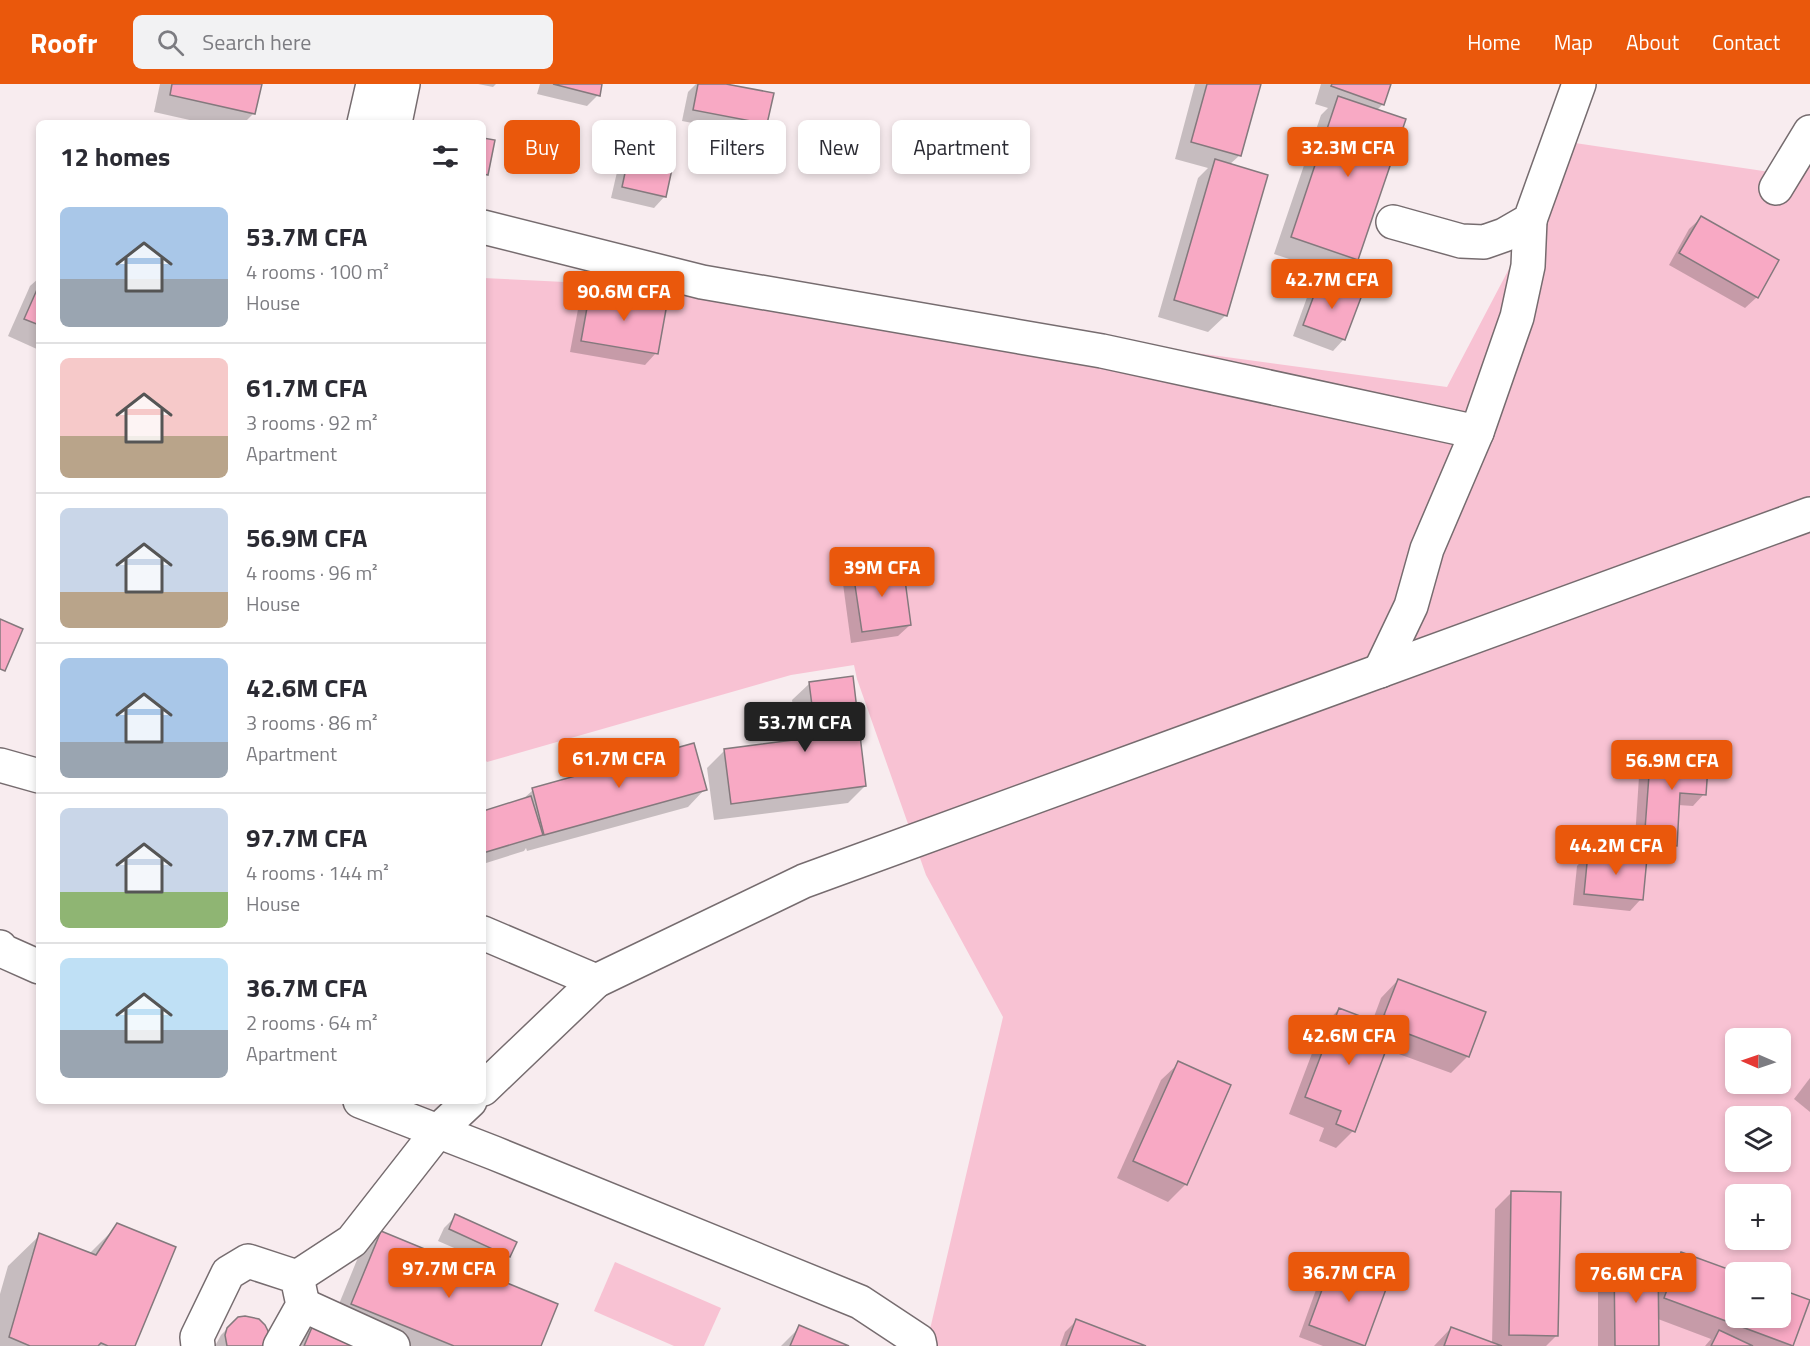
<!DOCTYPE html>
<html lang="en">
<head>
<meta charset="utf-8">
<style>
	:root { --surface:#fff; --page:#f2f2f3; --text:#2b2b33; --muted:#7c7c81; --line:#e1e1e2; --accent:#ea580c }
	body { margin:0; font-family:"Titillium Web",sans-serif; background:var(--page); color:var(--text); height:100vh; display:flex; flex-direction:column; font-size:22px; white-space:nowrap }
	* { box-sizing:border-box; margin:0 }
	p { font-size:20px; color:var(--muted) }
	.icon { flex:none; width:33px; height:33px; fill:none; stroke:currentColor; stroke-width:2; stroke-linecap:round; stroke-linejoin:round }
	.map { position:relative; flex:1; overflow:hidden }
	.sheet { position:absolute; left:36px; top:36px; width:450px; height:984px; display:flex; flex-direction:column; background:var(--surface); border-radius:9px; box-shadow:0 3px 9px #0003 }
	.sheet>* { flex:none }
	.guide { position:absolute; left:504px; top:36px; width:570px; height:54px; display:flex; gap:12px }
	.needle { width:39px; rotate:272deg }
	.controls { position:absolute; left:1725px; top:944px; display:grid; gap:12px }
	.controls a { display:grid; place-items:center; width:66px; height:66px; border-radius:9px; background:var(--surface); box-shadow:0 3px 9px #0003; font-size:30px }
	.price { position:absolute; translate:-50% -51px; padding:0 14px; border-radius:6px; background:var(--accent); color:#fff; font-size:20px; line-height:39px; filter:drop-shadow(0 2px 3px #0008) }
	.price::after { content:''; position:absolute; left:50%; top:36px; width:18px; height:14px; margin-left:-9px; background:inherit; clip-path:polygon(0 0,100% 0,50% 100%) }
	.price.on { background:#222; color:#fff }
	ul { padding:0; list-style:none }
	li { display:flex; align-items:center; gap:18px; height:150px; padding:0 24px }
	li+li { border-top:2px solid var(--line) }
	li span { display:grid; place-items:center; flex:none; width:168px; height:120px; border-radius:9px; color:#555 }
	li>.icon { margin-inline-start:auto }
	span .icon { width:72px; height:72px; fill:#fffc; stroke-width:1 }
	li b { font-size:26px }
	h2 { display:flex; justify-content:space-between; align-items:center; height:72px; padding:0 24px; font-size:26px }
	.tag { padding:0 21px; border-radius:9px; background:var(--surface); box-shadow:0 3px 9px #0003; font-size:21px; line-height:54px }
	.tag.on { background:var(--accent); color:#fff }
	header { display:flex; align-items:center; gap:36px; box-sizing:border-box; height:84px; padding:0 30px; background:var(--accent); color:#fff }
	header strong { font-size:28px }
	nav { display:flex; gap:33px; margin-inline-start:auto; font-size:21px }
	.search { width:420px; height:54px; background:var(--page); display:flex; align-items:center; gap:15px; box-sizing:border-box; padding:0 21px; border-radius:9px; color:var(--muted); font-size:22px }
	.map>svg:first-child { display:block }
	.green { fill:#f8c2d3; fill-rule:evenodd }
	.shadow { fill:#0003 }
	.building { fill:#f8a9c4; stroke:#84797d; stroke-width:1.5 }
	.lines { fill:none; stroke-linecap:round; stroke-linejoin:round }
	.minor-casing { stroke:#766c6f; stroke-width:36 }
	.major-casing { stroke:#766c6f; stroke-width:36 }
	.minor { stroke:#fff; stroke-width:33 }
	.major { stroke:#fff; stroke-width:33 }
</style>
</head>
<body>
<header>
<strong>Roofr</strong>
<div class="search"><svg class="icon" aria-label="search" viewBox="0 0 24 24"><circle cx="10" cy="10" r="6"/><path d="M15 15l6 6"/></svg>Search here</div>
<nav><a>Home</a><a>Map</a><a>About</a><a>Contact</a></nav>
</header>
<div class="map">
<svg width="1810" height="1262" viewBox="0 0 1810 1262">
	<rect width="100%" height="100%" fill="#f8ecef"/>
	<g class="green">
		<path d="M1575 59 1803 93 1810 78V1262H923L931 1241 1003 933 926 791 857 595 854 581 791 591 487 678 483 673V194L731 206 1447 303ZM1736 954H1780V999H1736ZM1736 1032H1780V1077H1736ZM1736 1110H1780V1155H1736ZM1736 1188H1780V1233H1736Z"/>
		<polygon points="615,1178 721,1224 704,1262 674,1262 594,1227"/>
	</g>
	<g class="shadow">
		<polygon points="160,0 261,0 254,29 244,39 203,39 154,28"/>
		<polygon points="478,0 496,0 493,3"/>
		<polygon points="540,0 601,0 598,11 587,22 537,10"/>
		<polygon points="696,0 718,0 766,39 755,51 682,37 688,8"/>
		<polygon points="1195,0 1259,0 1240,71 1229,81 1226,231 1208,248 1158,233 1198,94 1208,84 1175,75"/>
		<polygon points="1321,0 1389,0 1383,20 1376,27 1357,175 1340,192 1274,170 1321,31 1328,24 1315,20"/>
		<polygon points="628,76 665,112 654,124 611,114 617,88"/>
		<polygon points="1701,134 1757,213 1745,224 1669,181 1689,145"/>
		<polygon points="39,194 39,266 8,252 30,202"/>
		<polygon points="1320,197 1344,255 1333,267 1293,252 1309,208"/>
		<polygon points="590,208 656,269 645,281 570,268 579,220"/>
		<polygon points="854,489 910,541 898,552 851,559 843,500"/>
		<polygon points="810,599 865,702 848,719 714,736 707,684 725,666 798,657 792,616"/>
		<polygon points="1651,666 1704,710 1693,722 1678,721 1676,761 1664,772 1634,770 1640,677"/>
		<polygon points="705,705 688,723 527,767 526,764 524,767 483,780 483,728 522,716 533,706"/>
		<polygon points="1588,770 1641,815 1630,827 1573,821 1577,782"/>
		<polygon points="1398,896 1468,972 1451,989 1385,965 1353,1047 1336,1064 1319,1057 1324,1044 1289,1030 1322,943 1339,925 1372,938 1381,914"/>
		<polygon points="1179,979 1229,1002 1185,1101 1168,1118 1117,1094 1161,996"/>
		<polygon points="1810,994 1810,1028 1794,1015"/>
		<polygon points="1512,1108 1557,1251 1546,1262 1434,1262 1451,1244 1492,1260 1495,1125"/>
		<polygon points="456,1132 509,1172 498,1183 438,1157 444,1144"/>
		<polygon points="118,1141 134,1262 0,1262 0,1210 8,1182 40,1151 89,1170"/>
		<polygon points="381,1148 540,1262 378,1262 330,1242 359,1171"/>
		<polygon points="1682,1170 1736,1233 1780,1233 1808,1217 1792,1262 1705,1262 1711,1255 1658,1235 1658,1262 1598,1262 1598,1196 1615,1179 1658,1206 1665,1187"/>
		<polygon points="1333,1178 1363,1261 1363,1262 1323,1262 1299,1253 1322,1189"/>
		<polygon points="1076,1237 1142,1262 1060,1262 1065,1248"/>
		<polygon points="233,1239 265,1262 215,1262 221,1251"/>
		<polygon points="313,1242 357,1262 299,1262 302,1254"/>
		<polygon points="800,1243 845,1262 781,1262"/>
	</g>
	<g class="building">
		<polygon points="172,0 262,0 255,30 170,11"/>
		<polygon points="553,0 602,0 600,12"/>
		<polygon points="698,0 726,0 774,9 767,40 693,26"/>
		<polygon points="1207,0 1261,0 1241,72 1191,58"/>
		<polygon points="1332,0 1391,0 1384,21 1331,2"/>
		<polygon points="1338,12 1406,35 1358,176 1291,153"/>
		<polygon points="483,54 495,56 488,91 483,90"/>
		<polygon points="628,75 672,85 666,113 622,103"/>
		<polygon points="1215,75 1268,91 1227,232 1174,216"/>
		<polygon points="1701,132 1779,176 1758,214 1679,169"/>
		<polygon points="1320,195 1362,211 1345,256 1303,241"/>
		<polygon points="39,201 39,241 24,235"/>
		<polygon points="590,207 667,220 658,270 581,257"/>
		<polygon points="903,481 911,541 862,548 853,488"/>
		<polygon points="0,535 23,545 5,587 0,585"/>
		<polygon points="853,592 866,702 731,720 724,665 816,653 809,598"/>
		<polygon points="694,659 707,706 544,751 532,704"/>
		<polygon points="1651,664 1709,668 1706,711 1680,709 1677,762 1644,759"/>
		<polygon points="531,712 543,751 483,769 483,727"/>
		<polygon points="1588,769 1647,774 1643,816 1584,810"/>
		<polygon points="1398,895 1486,928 1469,973 1398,946 1401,938 1384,931"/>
		<polygon points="1339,924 1394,945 1355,1048 1336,1040 1341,1027 1305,1013"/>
		<polygon points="1178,977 1231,1001 1187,1101 1133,1077"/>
		<polygon points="1511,1107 1561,1108 1558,1252 1509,1251"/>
		<polygon points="455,1130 517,1158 510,1173 449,1145"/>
		<polygon points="117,1139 176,1163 135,1262 108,1262 101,1259 98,1262 30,1262 9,1253 39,1149 96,1171"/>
		<polygon points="381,1147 558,1220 541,1262 454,1262 351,1220"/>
		<polygon points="1681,1168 1736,1188 1736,1233 1780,1233 1780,1205 1810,1216 1793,1262 1664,1214"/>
		<polygon points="1333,1176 1389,1197 1365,1262 1309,1241"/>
		<polygon points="1614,1177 1658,1177 1659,1262 1615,1262"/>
		<polygon points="245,1232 259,1235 265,1241 268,1247 268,1262 227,1262 225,1251 227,1244 238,1233"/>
		<polygon points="1076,1235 1146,1262 1066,1262"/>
		<polygon points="313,1241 359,1262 304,1262"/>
		<polygon points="799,1241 849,1262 790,1262"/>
		<polygon points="1451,1243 1502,1262 1444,1262"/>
		<polygon points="1719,1246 1753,1262 1711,1262"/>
	</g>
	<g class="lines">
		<defs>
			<g id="minor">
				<polyline points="1776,104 1810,48"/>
				<polyline points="1393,138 1461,157 1484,158 1504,151 1530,136 1579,0"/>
				<polyline points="483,143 702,198 1102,267 1477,348"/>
				<polyline points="1380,587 1411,522 1427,465 1477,348 1517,233 1528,182 1530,136"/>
				<polyline points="0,681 39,692"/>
				<polyline points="483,849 596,897 804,797 1810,430"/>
				<polyline points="0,863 3,867 39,883"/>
				<polyline points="483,1005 596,897"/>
				<polyline points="297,1193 352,1157 438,1047 470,1017"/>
				<polyline points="303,1221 393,1262"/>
				<polyline points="198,1262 197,1253 228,1189 248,1177 297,1193 303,1221 280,1262"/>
			</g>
			<g id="major">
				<polyline points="364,39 373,0"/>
				<polyline points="395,39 403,0"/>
				<polyline points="360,1017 494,1069 860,1218 919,1257 920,1262"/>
			</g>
		</defs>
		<use href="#minor" class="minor-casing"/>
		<use href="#major" class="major-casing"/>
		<use href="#minor" class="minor"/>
		<use href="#major" class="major"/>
	</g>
</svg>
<div class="controls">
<a><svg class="needle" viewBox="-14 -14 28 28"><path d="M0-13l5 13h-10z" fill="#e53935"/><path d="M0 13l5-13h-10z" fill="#7c7c81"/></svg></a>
<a><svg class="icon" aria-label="layers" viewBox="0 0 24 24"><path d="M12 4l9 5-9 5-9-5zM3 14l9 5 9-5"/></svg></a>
<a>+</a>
<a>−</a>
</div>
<b class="price" style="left:1348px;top:94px">32.3M CFA</b>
<b class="price" style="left:1332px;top:226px">42.7M CFA</b>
<b class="price" style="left:624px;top:238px">90.6M CFA</b>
<b class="price" style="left:882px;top:514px">39M CFA</b>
<b class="price on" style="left:805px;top:669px">53.7M CFA</b>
<b class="price" style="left:619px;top:705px">61.7M CFA</b>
<b class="price" style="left:1672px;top:707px">56.9M CFA</b>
<b class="price" style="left:1616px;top:792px">44.2M CFA</b>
<b class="price" style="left:1349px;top:982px">42.6M CFA</b>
<b class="price" style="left:449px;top:1215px">97.7M CFA</b>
<b class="price" style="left:1349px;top:1219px">36.7M CFA</b>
<b class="price" style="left:1636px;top:1220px">76.6M CFA</b>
<div class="guide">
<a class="tag on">Buy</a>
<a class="tag">Rent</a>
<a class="tag">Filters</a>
<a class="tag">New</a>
<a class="tag">Apartment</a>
</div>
<section class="sheet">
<h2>12 homes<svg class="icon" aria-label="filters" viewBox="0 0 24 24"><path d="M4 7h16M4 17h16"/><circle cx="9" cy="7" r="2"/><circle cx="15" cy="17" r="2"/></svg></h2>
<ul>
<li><span style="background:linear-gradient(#a9c7e8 60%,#9aa5b1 0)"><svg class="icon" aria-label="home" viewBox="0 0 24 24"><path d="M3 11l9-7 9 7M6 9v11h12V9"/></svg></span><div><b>53.7M CFA</b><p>4 rooms · 100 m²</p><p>House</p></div></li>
<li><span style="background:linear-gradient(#f6c9c9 65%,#b9a48a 0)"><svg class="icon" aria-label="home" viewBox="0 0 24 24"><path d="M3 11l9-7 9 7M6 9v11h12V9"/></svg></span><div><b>61.7M CFA</b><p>3 rooms · 92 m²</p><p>Apartment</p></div></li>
<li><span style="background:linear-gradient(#c9d6e8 70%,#b9a48a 0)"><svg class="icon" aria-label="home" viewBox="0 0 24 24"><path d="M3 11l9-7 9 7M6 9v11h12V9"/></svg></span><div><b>56.9M CFA</b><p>4 rooms · 96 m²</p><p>House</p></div></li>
<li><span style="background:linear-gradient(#a9c7e8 70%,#9aa5b1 0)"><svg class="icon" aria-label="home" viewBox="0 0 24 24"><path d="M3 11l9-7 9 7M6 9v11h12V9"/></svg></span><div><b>42.6M CFA</b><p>3 rooms · 86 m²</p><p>Apartment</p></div></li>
<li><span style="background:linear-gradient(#c9d6e8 70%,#8fb573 0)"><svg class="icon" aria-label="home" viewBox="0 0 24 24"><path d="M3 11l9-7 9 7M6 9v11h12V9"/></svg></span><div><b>97.7M CFA</b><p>4 rooms · 144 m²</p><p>House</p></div></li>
<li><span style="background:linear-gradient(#bfe0f5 60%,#9aa5b1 0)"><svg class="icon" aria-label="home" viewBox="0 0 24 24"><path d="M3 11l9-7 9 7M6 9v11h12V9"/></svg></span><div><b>36.7M CFA</b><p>2 rooms · 64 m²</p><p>Apartment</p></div></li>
</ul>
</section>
</div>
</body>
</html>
